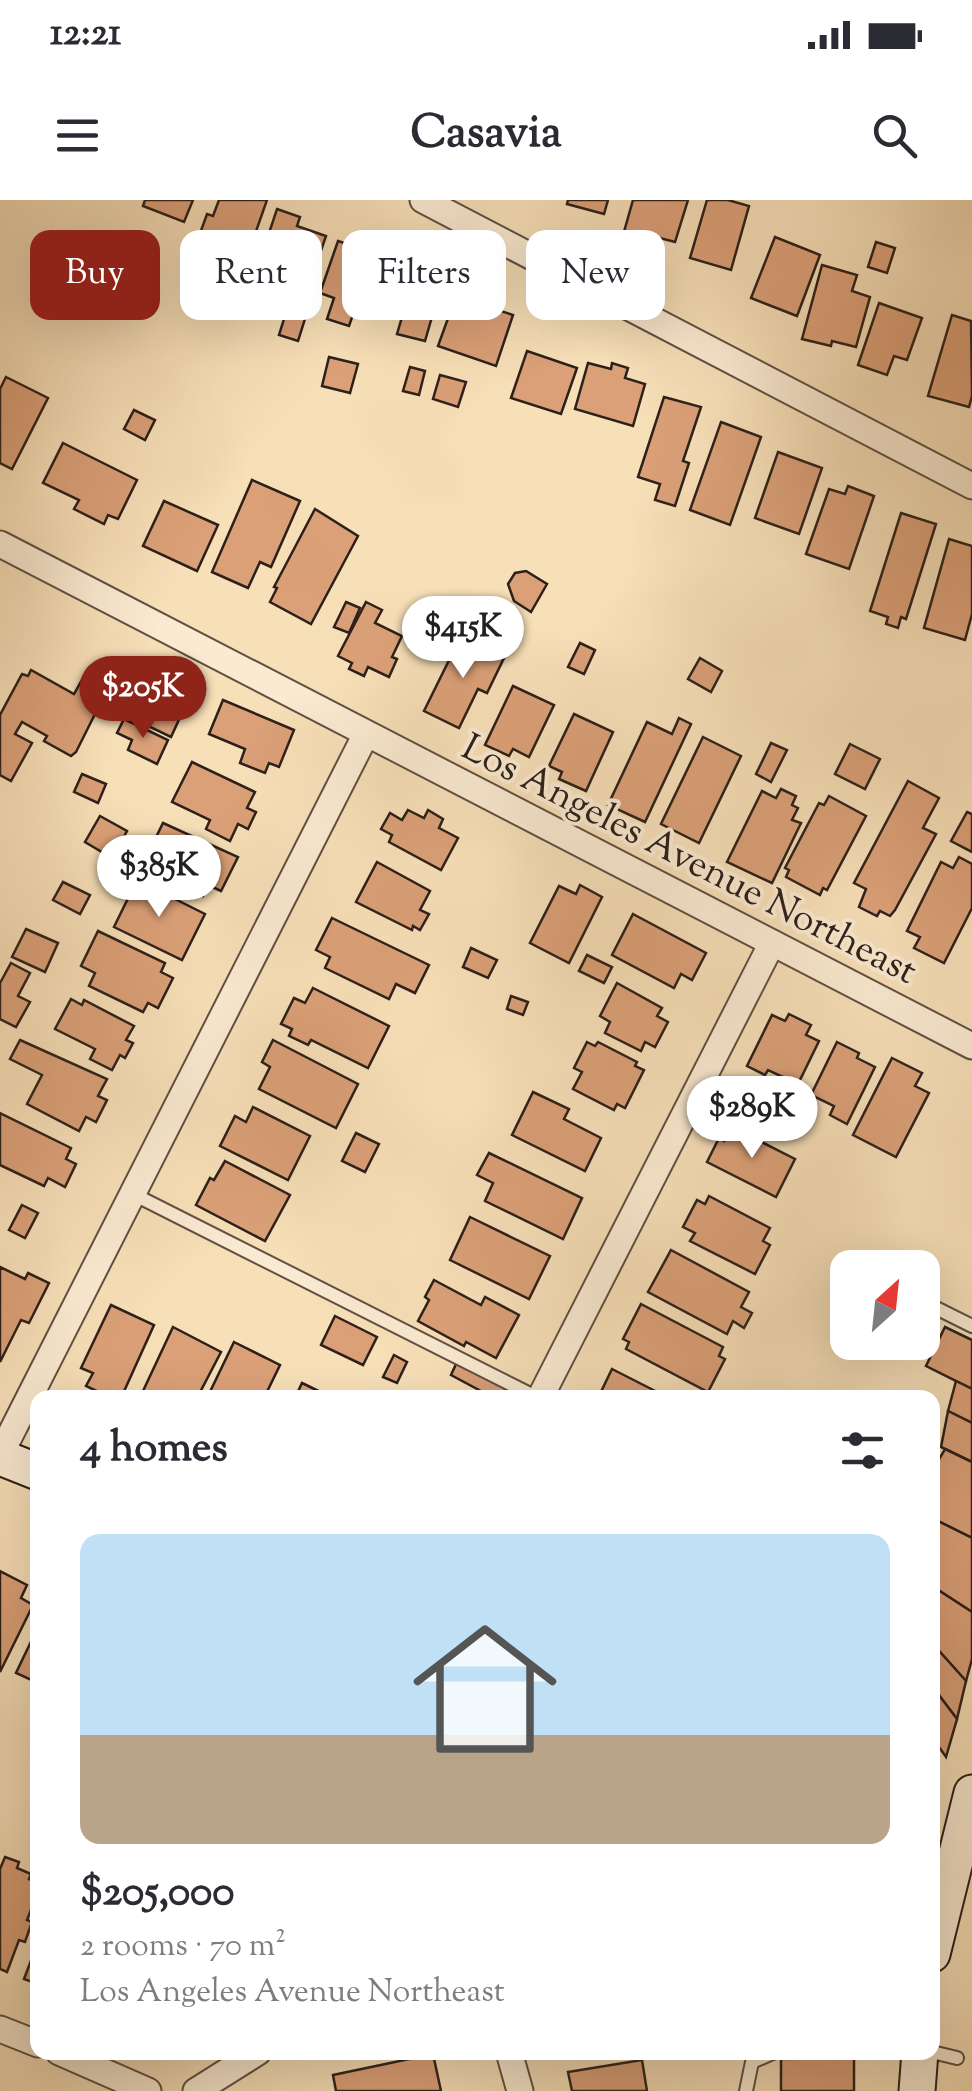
<!DOCTYPE html>
<html lang="en">
<head>
<meta charset="utf-8">
<style>
	:root { --surface:#fff; --page:#f2f2f3; --text:#2b2b33; --muted:#7c7c81; --line:#e1e1e2; --accent:#8f2418 }
	body { margin:0; font-family:"Sorts Mill Goudy",serif; background:var(--page); color:var(--text); height:100vh; display:flex; flex-direction:column; font-size:38px; white-space:nowrap }
	* { box-sizing:border-box; margin:0 }
	p { font-size:32px; color:var(--muted) }
	.icon { flex:none; width:55px; height:55px; fill:none; stroke:currentColor; stroke-width:2; stroke-linecap:round; stroke-linejoin:round }
	.map { position:relative; flex:1; overflow:hidden }
	.sheet { position:absolute; left:30px; top:1190px; width:910px; height:670px; display:flex; flex-direction:column; background:var(--surface); border-radius:20px; box-shadow:0 10px 40px #0002 }
	.sheet>* { flex:none }
	.banner { position:absolute; left:30px; top:30px; width:912px; height:90px; display:flex; gap:20px }
	.needle { width:65px; rotate:27deg }
	.controls { position:absolute; left:830px; top:1050px; display:grid; gap:20px }
	.controls a { display:grid; place-items:center; width:110px; height:110px; border-radius:20px; background:var(--surface); box-shadow:0 10px 40px #0002; font-size:50px }
	.price { position:absolute; translate:-50% -85px; padding:0 22px; border-radius:35px; background:#fff; color:#222; font-size:32px; line-height:65px; filter:drop-shadow(0 2px 5px #0008) }
	.price::after { content:''; position:absolute; left:50%; top:60px; width:30px; height:22px; margin-left:-15px; background:inherit; clip-path:polygon(0 0,100% 0,50% 100%) }
	.price.on { background:var(--accent); color:#fff }
	ul { padding:0; list-style:none }
	li { display:grid; align-content:center; gap:20px; height:530px; padding:0 50px }
	li+li { border-top:2px solid var(--line) }
	li span { display:grid; place-items:center; height:310px; border-radius:20px; color:#555 }
	li>.icon { margin-inline-start:auto }
	span .icon { width:180px; height:180px; fill:#fffc; stroke-width:1 }
	li b { font-size:42px }
	h2 { display:flex; justify-content:space-between; align-items:center; height:120px; padding:0 50px; font-size:42px }
	.pill { padding:0 35px; border-radius:20px; background:var(--surface); box-shadow:0 10px 40px #0002; font-size:35px; line-height:90px }
	.pill.on { background:var(--accent); color:#fff }
	.status { display:flex; justify-content:space-between; align-items:center; height:70px; padding:0 50px; background:var(--surface); direction:ltr }
	.status svg { height:28px; fill:currentColor }
	header { display:flex; justify-content:space-between; align-items:center; height:130px; padding:0 50px; background:var(--surface); font-size:45px; font-weight:800 }
	.map>svg:first-child { display:block }
	.building { fill:#dba078; stroke:#2c201a; stroke-width:2.5 }
	.lines { fill:none; stroke-linecap:round; stroke-linejoin:round }
	.lane-casing { stroke:#5f5042; stroke-width:16 }
	.street-casing { stroke:#5f5042; stroke-width:29 }
	.secondary-casing { stroke:#2c201a; stroke-width:39 }
	.lane { stroke:#faead1; stroke-width:12 }
	.street { stroke:#faead1; stroke-width:25 }
	.secondary { stroke:#faead1; stroke-width:35 }
	.labels { text-anchor:middle; stroke-width:8; stroke-linejoin:round; paint-order:stroke }
	.street-label { font-size:38px; fill:#2c201a; stroke:#faead1 }
</style>
</head>
<body>
<div class="status"><b>12:21</b><svg viewBox="0 0 49 12"><path d="M0 12V9h3v3zM5 12V6h3v6zM10 12V3h3v9zM15 12V0h3v12zM26 1h20v11H26zM47 4h2v5h-2z"/></svg></div>
<header><svg class="icon" aria-label="menu" viewBox="0 0 24 24"><path d="M4 6h16M4 12h16M4 18h16"/></svg>Casavia<svg class="icon" aria-label="search" viewBox="0 0 24 24"><circle cx="10" cy="10" r="6"/><path d="M15 15l6 6"/></svg></header>
<div class="map">
<svg width="972" height="1891" viewBox="0 0 972 1891">
	<rect width="100%" height="100%" fill="#f7dfb8"/>
	<filter id="stains"><feTurbulence type="fractalNoise" baseFrequency=".002" numOctaves="4"/><feColorMatrix values="0 0 0 0 .2 0 0 0 0 .09 0 0 0 0 .02 0 0 0 .5 -.17"/></filter>
	<radialGradient id="worn" r=".72"><stop offset=".6" stop-color="#630" stop-opacity="0"/><stop offset="1" stop-color="#630" stop-opacity=".3"/></radialGradient>
	<g class="building">
		<polygon points="145,0 193,0 184,22 143,6"/>
		<polygon points="219,0 267,0 247,57 198,39 207,14 213,16"/>
		<polygon points="568,0 608,0 604,14 567,4"/>
		<polygon points="633,0 688,0 675,42 656,37 653,48 622,39"/>
		<polygon points="707,0 728,0 749,6 731,70 690,58"/>
		<polygon points="277,9 300,17 297,26 326,36 313,74 261,57"/>
		<polygon points="775,37 820,55 797,116 751,98"/>
		<polygon points="338,41 386,57 369,107 357,103 349,126 327,119 334,98 320,93"/>
		<polygon points="876,42 895,48 887,73 868,67"/>
		<polygon points="822,65 857,75 852,91 870,97 856,147 832,141 831,146 802,139"/>
		<polygon points="392,68 442,82 425,141 397,134 402,117 380,111"/>
		<polygon points="456,96 513,115 496,166 438,146"/>
		<polygon points="290,100 309,106 298,141 279,135"/>
		<polygon points="879,103 922,118 907,160 894,156 887,175 858,165"/>
		<polygon points="952,115 971,121 972,196 969,207 928,196"/>
		<polygon points="527,151 577,168 561,214 511,198"/>
		<polygon points="329,157 358,164 350,193 322,186"/>
		<polygon points="588,163 611,169 612,163 628,168 625,178 645,184 633,226 575,209"/>
		<polygon points="410,167 425,171 419,195 403,191"/>
		<polygon points="440,175 466,182 458,207 433,199"/>
		<polygon points="6,177 48,198 12,269 0,263 0,189"/>
		<polygon points="664,197 701,207 683,261 689,263 675,306 655,300 660,284 638,277"/>
		<polygon points="134,210 155,220 145,240 124,229"/>
		<polygon points="721,222 761,237 730,325 690,310"/>
		<polygon points="63,243 137,280 118,319 108,315 104,324 74,309 79,300 43,283"/>
		<polygon points="778,252 822,268 799,334 755,318"/>
		<polygon points="252,280 300,301 271,367 260,362 248,388 212,372"/>
		<polygon points="848,286 874,296 849,369 806,354 829,289 845,294"/>
		<polygon points="164,301 218,325 197,371 143,346"/>
		<polygon points="315,309 358,336 311,424 270,402 277,388 274,387"/>
		<polygon points="901,313 936,324 906,419 901,417 898,428 886,424 888,417 870,411"/>
		<polygon points="949,339 972,346 972,414 965,440 924,428"/>
		<polygon points="526,371 547,384 531,412 514,401 508,384 515,373"/>
		<polygon points="346,402 360,408 349,433 334,427"/>
		<polygon points="366,402 382,410 375,423 402,436 392,457 397,459 389,477 368,467 364,476 349,469 352,463 338,456"/>
		<polygon points="461,436 504,458 487,493 478,489 459,528 424,511"/>
		<polygon points="580,443 595,450 584,474 568,467"/>
		<polygon points="700,458 722,471 711,492 688,479"/>
		<polygon points="88,469 111,482 76,552 71,556 44,541 47,536 22,522 15,534 32,543 11,581 0,575 0,515 22,474 28,476 31,470 74,494"/>
		<polygon points="513,486 554,505 529,557 513,549 509,556 485,545"/>
		<polygon points="223,500 294,530 279,567 269,563 265,573 240,563 245,549 209,534"/>
		<polygon points="159,502 182,513 171,537 148,526"/>
		<polygon points="574,514 613,532 586,591 559,579 562,572 549,566"/>
		<polygon points="679,518 691,524 645,622 608,605 647,522 672,534"/>
		<polygon points="124,519 168,540 157,564 128,550 132,540 117,533"/>
		<polygon points="703,537 741,556 699,643 661,624"/>
		<polygon points="771,543 787,550 771,582 756,574"/>
		<polygon points="850,544 880,559 865,589 835,574"/>
		<polygon points="192,562 255,592 247,608 256,612 248,629 238,624 230,641 206,629 210,620 172,602"/>
		<polygon points="82,574 106,584 98,603 74,592"/>
		<polygon points="908,581 939,598 923,628 936,634 895,710 890,716 880,711 877,716 859,707 866,689 854,683"/>
		<polygon points="781,589 796,596 792,605 798,608 792,620 801,623 772,683 727,662 762,591 776,598"/>
		<polygon points="829,596 866,616 827,690 823,688 820,695 786,677 789,670 785,668 819,603 824,605"/>
		<polygon points="408,610 424,618 428,610 443,619 439,628 458,638 441,670 389,642 392,635 381,629 390,613 402,620"/>
		<polygon points="967,612 972,614 972,652 951,641"/>
		<polygon points="100,616 127,631 112,658 85,642"/>
		<polygon points="163,623 238,657 221,691 208,685 203,696 142,666"/>
		<polygon points="959,657 972,664 972,708 944,763 914,748 920,737 907,731 941,662 953,668"/>
		<polygon points="377,662 430,691 420,710 429,714 420,730 413,726 412,730 356,702"/>
		<polygon points="137,680 205,714 182,760 114,727"/>
		<polygon points="63,682 90,695 80,714 53,700"/>
		<polygon points="580,685 602,697 569,763 530,743 559,686 576,694"/>
		<polygon points="633,714 706,753 692,780 681,774 674,788 612,755"/>
		<polygon points="332,718 429,765 415,793 396,784 389,799 325,768 330,757 316,750"/>
		<polygon points="26,729 58,743 45,772 12,757"/>
		<polygon points="98,731 165,763 161,772 173,778 158,808 148,803 143,812 89,786 95,773 81,766"/>
		<polygon points="471,748 497,760 488,778 463,767"/>
		<polygon points="587,755 612,767 604,783 579,771"/>
		<polygon points="11,763 30,773 18,796 30,802 16,827 0,819 0,783"/>
		<polygon points="617,783 662,808 657,816 668,822 655,847 645,842 641,851 605,833 610,822 600,816"/>
		<polygon points="313,788 389,826 368,868 311,840 308,845 289,836 292,829 281,824 294,798 305,803"/>
		<polygon points="511,796 528,802 523,815 507,809"/>
		<polygon points="71,799 82,805 84,800 134,826 126,840 133,843 125,858 120,855 112,870 90,859 95,849 55,829"/>
		<polygon points="789,814 811,825 806,835 819,841 798,884 768,870 765,875 747,866 772,815 785,821"/>
		<polygon points="20,840 107,879 98,896 107,900 96,922 86,917 79,931 27,904 42,875 10,859"/>
		<polygon points="273,840 358,884 336,928 259,889 270,867 262,862"/>
		<polygon points="587,842 595,846 598,842 637,862 635,866 644,870 625,908 617,904 614,910 573,889 582,872 574,868"/>
		<polygon points="837,842 859,853 857,858 875,867 847,924 830,915 834,906 811,895"/>
		<polygon points="892,858 922,873 915,886 929,893 896,957 853,935"/>
		<polygon points="533,892 569,909 564,919 601,938 585,971 512,935"/>
		<polygon points="756,899 785,913 778,927 750,913"/>
		<polygon points="253,907 310,936 288,980 220,946 235,916 246,922"/>
		<polygon points="0,913 71,948 66,959 76,964 65,987 48,978 44,986 0,965"/>
		<polygon points="732,927 795,959 776,997 707,962 719,938 724,941"/>
		<polygon points="356,933 379,944 365,972 342,961"/>
		<polygon points="489,953 582,998 563,1039 485,1001 493,983 477,975"/>
		<polygon points="225,961 290,995 265,1041 196,1005 210,978 214,980"/>
		<polygon points="709,996 770,1028 763,1041 770,1045 755,1074 690,1041 695,1033 683,1027 697,1000 705,1004"/>
		<polygon points="22,1005 38,1013 25,1038 9,1030"/>
		<polygon points="470,1017 550,1056 529,1099 450,1060"/>
		<polygon points="671,1050 749,1092 741,1107 752,1113 744,1128 733,1121 727,1134 648,1092"/>
		<polygon points="0,1067 25,1079 28,1073 49,1083 29,1123 21,1120 0,1162"/>
		<polygon points="434,1080 481,1105 485,1097 519,1115 496,1158 466,1142 464,1146 418,1121 429,1100 425,1097"/>
		<polygon points="641,1104 723,1147 719,1156 725,1159 708,1192 626,1149 629,1142 623,1139"/>
		<polygon points="111,1105 154,1125 121,1198 111,1198 86,1186 93,1173 81,1168"/>
		<polygon points="335,1116 377,1137 363,1165 321,1145"/>
		<polygon points="173,1127 221,1152 197,1198 149,1198 143,1191"/>
		<polygon points="945,1127 972,1140 972,1189 926,1166"/>
		<polygon points="234,1142 280,1165 264,1198 207,1198"/>
		<polygon points="394,1155 407,1162 397,1183 383,1177"/>
		<polygon points="457,1162 506,1188 500,1198 494,1198 451,1175"/>
		<polygon points="612,1169 669,1198 598,1198"/>
		<polygon points="956,1181 972,1189 972,1223 948,1211"/>
		<polygon points="302,1183 333,1198 295,1198"/>
		<polygon points="948,1211 972,1223 972,1262 941,1247"/>
		<polygon points="945,1249 972,1262 972,1338 932,1318 932,1271"/>
		<polygon points="932,1318 972,1338 972,1412 932,1386"/>
		<polygon points="0,1371 27,1385 21,1398 33,1405 0,1472"/>
		<polygon points="932,1386 972,1412 972,1459 966,1481 932,1443"/>
		<polygon points="38,1427 38,1483 16,1473"/>
		<polygon points="932,1443 966,1481 957,1519 932,1486"/>
		<polygon points="932,1486 957,1519 946,1557 932,1537"/>
		<polygon points="5,1657 19,1662 17,1668 31,1674 29,1679 38,1683 38,1692 27,1720 32,1722 25,1742 19,1740 7,1772 0,1769 0,1669"/>
		<polygon points="38,1742 38,1784 24,1779"/>
		<polygon points="433,1854 441,1891 336,1891 333,1875"/>
		<polygon points="854,1858 854,1891 781,1891 781,1859"/>
		<polygon points="642,1860 647,1891 572,1891 568,1872"/>
	</g>
	<g class="lines">
		<defs>
			<g id="lane">
				<polyline points="133,994 538,1198"/>
				<polyline points="922,1101 972,1126"/>
				<polyline points="932,1852 957,1858"/>
				<polyline points="746,1891 752,1862 775,1852"/>
			</g>
			<g id="street">
				<polyline points="423,0 972,286"/>
				<polyline points="0,344 972,846"/>
				<polyline points="540,1198 772,743"/>
				<polyline points="0,1255 366,534"/>
				<polyline points="0,1829 38,1844"/>
				<polyline points="59,1852 148,1891"/>
				<polyline points="509,1852 520,1891"/>
				<polyline points="196,1891 258,1852"/>
			</g>
			<g id="secondary">
				<polyline points="0,1257 38,1272"/>
				<polyline points="932,1754 972,1593"/>
				<polyline points="917,1891 920,1852"/>
			</g>
		</defs>
		<use href="#lane" class="lane-casing"/>
		<use href="#street" class="street-casing"/>
		<use href="#secondary" class="secondary-casing"/>
		<use href="#lane" class="lane"/>
		<use href="#street" class="street"/>
		<use href="#secondary" class="secondary"/>
	</g>
	<g class="labels">
		<g class="street-label">
			<text transform="translate(690 658) rotate(27)" y="13">Los Angeles Avenue Northeast</text>
		</g>
	</g>
	<rect width="100%" height="100%" filter="url(#stains)"/>
	<rect width="100%" height="100%" fill="url(#worn)"/>
</svg>
<div class="controls">
<a><svg class="needle" viewBox="-14 -14 28 28"><path d="M0-13l5 13h-10z" fill="#e53935"/><path d="M0 13l5-13h-10z" fill="#7c7c81"/></svg></a>
</div>
<b class="price" style="left:463px;top:481px">$415K</b>
<b class="price on" style="left:143px;top:541px">$205K</b>
<b class="price" style="left:159px;top:720px">$385K</b>
<b class="price" style="left:752px;top:961px">$289K</b>
<div class="banner">
<a class="pill on">Buy</a>
<a class="pill">Rent</a>
<a class="pill">Filters</a>
<a class="pill">New</a>
</div>
<section class="sheet">
<h2>4 homes<svg class="icon" aria-label="filters" viewBox="0 0 24 24"><path d="M4 7h16M4 17h16"/><circle cx="9" cy="7" r="2"/><circle cx="15" cy="17" r="2"/></svg></h2>
<ul>
<li><span style="background:linear-gradient(#bfe0f5 65%,#b9a48a 0)"><svg class="icon" aria-label="home" viewBox="0 0 24 24"><path d="M3 11l9-7 9 7M6 9v11h12V9"/></svg></span><div><b>$205,000</b><p>2 rooms · 70 m²</p><p>Los Angeles Avenue Northeast</p></div></li>
</ul>
</section>
</div>
</body>
</html>
